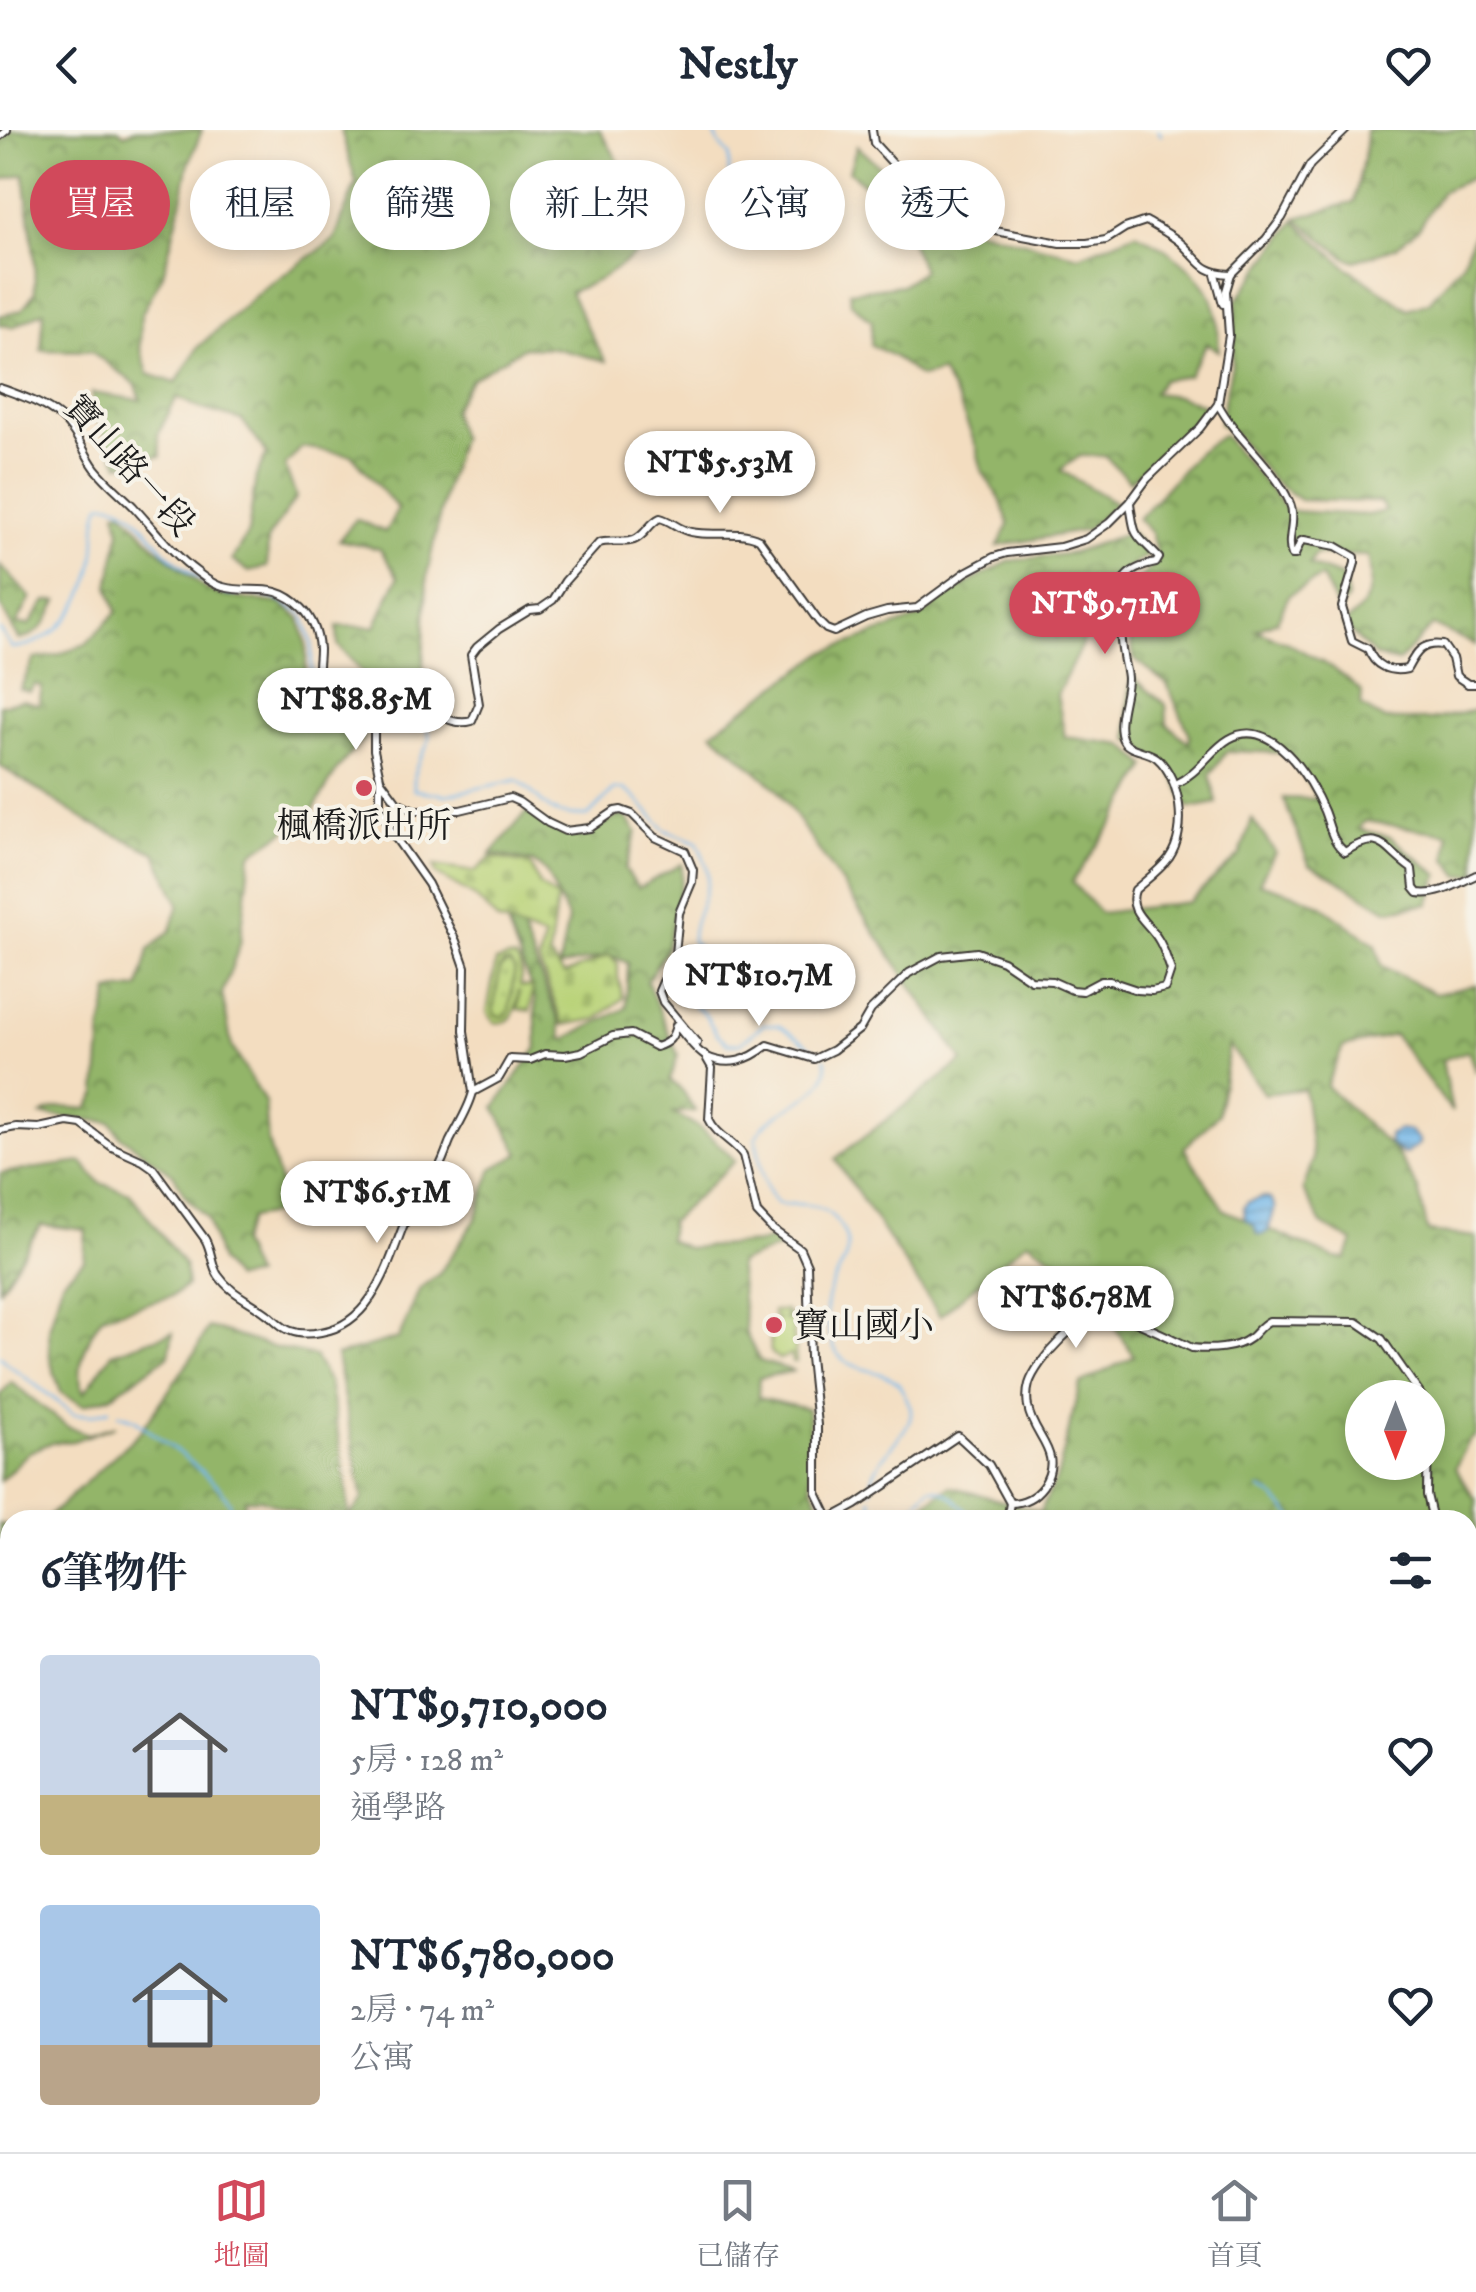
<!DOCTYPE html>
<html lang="zh-TW">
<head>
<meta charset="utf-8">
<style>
	:root { --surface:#fff; --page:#f6f6f7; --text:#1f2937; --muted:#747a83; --line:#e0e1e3; --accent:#d1495b }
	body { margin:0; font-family:"IM FELL DW Pica","Noto Serif TC",serif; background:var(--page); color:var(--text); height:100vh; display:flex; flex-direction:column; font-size:38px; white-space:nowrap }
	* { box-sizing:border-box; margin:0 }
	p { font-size:32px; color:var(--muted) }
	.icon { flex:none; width:55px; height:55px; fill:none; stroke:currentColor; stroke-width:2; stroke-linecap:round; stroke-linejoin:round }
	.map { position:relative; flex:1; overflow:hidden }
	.side { position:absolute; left:0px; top:1380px; width:1478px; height:642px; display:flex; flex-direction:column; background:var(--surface); border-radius:30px 30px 0 0; box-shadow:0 5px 15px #0003 }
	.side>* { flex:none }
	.hud { position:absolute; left:30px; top:30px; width:1418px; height:90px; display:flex; gap:20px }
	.needle { width:65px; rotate:180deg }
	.buttons { position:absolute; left:1345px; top:1250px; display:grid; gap:20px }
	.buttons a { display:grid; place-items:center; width:100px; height:100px; border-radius:50%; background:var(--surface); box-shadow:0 5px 15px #0003; font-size:50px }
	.price { position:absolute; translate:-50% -85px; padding:0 22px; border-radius:35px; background:#fff; color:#222; font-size:32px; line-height:65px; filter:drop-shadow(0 2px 5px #0008) }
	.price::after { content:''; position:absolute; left:50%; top:60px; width:30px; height:22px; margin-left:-15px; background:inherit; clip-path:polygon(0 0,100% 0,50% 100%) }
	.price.on { background:var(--accent); color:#fff }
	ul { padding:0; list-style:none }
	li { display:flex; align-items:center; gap:30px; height:250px; padding:0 40px }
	li span { display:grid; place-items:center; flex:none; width:280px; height:200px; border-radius:10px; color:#555 }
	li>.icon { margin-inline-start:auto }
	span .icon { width:120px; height:120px; fill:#fffc; stroke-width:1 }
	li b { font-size:42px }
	h2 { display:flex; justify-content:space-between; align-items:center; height:120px; padding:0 40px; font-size:42px }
	.pill { padding:0 35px; border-radius:45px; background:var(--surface); box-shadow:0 5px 15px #0003; font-size:35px; line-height:90px }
	.pill.on { background:var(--accent); color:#fff }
	header { display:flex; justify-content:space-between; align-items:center; height:130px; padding:0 40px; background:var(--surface); font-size:45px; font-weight:800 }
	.dock { display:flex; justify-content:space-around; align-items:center; height:140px; border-top:2px solid var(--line); background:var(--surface); font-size:28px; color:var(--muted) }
	.dock a { display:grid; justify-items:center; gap:5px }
	.dock .on { color:var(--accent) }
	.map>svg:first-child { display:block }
	.grass { fill:url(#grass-dots); stroke:#6b784a; stroke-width:2.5 }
	.forest { fill:url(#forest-crowns); stroke:#586842; stroke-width:2.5; fill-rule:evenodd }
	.cemetery { fill:url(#cemetery-stones); stroke:#6b784a; stroke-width:2.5 }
	.garden { fill:#bad379; stroke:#6b784a; stroke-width:2.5; fill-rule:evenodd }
	.water { fill:url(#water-rules); stroke:#486a82; stroke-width:2.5 }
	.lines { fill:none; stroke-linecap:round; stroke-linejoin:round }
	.stream { stroke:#73b7e9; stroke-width:2.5 }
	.minor-casing { stroke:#3c3935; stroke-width:10 }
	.minor { stroke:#fff; stroke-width:6 }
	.rail { stroke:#1c1c1c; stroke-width:2.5 }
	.poi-dot { fill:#d1495b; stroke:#f7f3e8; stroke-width:4 }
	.labels { text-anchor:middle; stroke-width:8; stroke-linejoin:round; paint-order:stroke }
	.street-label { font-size:35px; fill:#1c1c1c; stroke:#f7f3e8 }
	.poi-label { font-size:35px; fill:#1c1c1c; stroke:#f7f3e8 }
</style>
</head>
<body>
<header><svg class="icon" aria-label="back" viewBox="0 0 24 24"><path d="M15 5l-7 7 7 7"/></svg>Nestly<svg class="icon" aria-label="heart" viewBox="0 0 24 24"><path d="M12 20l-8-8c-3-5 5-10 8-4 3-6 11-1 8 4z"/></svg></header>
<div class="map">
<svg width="1476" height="2022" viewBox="0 0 1476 2022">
	<defs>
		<pattern id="grass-dots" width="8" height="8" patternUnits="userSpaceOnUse" patternTransform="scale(2.5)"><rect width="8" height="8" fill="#bad379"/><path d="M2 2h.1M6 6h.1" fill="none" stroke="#9fb568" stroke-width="1.8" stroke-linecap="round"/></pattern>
		<pattern id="forest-crowns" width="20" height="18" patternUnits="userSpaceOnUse" patternTransform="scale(2.5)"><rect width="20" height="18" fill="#93b569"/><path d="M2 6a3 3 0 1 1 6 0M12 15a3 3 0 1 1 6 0" fill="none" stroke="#779256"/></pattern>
		<pattern id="cemetery-stones" width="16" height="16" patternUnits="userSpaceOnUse" patternTransform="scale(2.5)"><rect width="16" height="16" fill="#bad379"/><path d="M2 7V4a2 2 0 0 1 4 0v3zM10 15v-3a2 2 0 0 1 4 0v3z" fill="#9fb568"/></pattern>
		<pattern id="water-rules" width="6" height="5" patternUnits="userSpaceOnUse" patternTransform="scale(2.5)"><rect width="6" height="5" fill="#73b7e9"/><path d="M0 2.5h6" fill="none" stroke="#5e94bc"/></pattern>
	</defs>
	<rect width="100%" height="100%" fill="#f7f3e8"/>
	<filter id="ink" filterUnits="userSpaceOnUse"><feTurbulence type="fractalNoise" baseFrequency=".01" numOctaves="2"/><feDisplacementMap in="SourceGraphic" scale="20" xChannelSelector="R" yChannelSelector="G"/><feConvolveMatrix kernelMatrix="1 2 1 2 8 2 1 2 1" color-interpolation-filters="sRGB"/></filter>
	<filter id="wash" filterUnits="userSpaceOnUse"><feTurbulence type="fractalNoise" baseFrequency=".0048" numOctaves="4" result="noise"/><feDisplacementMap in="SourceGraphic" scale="40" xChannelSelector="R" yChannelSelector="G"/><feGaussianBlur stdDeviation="2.25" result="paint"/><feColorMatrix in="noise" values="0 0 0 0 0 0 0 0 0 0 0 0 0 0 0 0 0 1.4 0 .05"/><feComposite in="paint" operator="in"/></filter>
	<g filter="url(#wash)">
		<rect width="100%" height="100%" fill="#f3ddc0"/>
		<polygon class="grass" points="509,833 515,840 509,881 506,886 500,888 495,885 493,880 500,838"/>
		<g class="forest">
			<polygon points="13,0 119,0 124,4 136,0 202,0 188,36 182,69 163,144 141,185 140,216 148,244 176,253 198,217 263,159 334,110 356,53 341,0 600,0 648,82 647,117 601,149 570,162 586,196 606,231 554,218 524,217 471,249 452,280 460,309 445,360 427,445 423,537 429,566 372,554 338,515 337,496 375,497 398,447 380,419 339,410 356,389 385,402 398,379 352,325 302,317 285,336 296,367 268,408 267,437 248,441 232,430 248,403 256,346 267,324 242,290 199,278 177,267 158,304 161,326 119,334 92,280 92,263 141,270 136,255 91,221 41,220 44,181 13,197 0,195 0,186 22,180 35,162 34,124 24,44 0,50 0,10"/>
			<polygon points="1366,0 1476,0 1476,46 1442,61 1419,98 1396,117 1355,131 1345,127 1296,88 1354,72 1365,20"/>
			<path d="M857 16 940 90 1079 126 1136 103C1169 119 1206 143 1216 180 1219 193 1218 208 1219 221L1207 213 1188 246 1162 250 1153 263 1178 266 1203 275 1204 283 1130 351 1105 326H1080L1060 340 1116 373 1086 400 998 416 1009 395 1000 369 982 341 976 316 958 271 941 242 920 247 893 226 871 215 872 191 851 173 849 162 902 155 923 140 898 84 849 41Z"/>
			<path d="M1295 91 1347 137 1408 179 1429 172 1462 133 1476 99V515L1433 495 1398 532 1375 526 1343 495C1370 473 1375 460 1368 426L1315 424 1309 435 1343 447 1348 468 1338 479 1322 447 1289 465 1277 491 1255 500 1284 511 1333 538 1362 562 1361 576 1385 590H1431L1476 580V744L1460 746 1447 729 1449 704 1365 691 1358 699 1390 707 1439 745 1429 774 1387 780 1330 745 1309 734 1283 668 1318 669 1289 623 1227 621 1210 645 1217 673 1189 678 1170 639 1129 609 1128 577 1131 546 1166 575 1167 594 1189 613 1190 605 1167 554 1134 529 1124 467 1158 429 1151 403 1138 389 1198 322 1223 305 1288 381 1368 385 1385 381 1380 372 1300 370 1273 351 1235 304 1219 294 1232 234 1237 170Z"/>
			<path d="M122 380 155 416 205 459 222 466 279 473 300 488 306 514V557L318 576 333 585 360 586 364 598 363 608 337 640 311 684 251 724 240 814 222 864 232 917 265 972 268 1012 283 1064 274 1084 250 1088 240 1113 254 1146 234 1149 220 1132 207 1088 185 1066 174 1045 119 1005 111 992 42 985C56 974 71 978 88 979L97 964 102 898 110 861 139 858 149 820 171 800 179 774 156 723 90 693 0 636V575L23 570 39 575 42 557 35 554 30 562 20 559 34 529 58 525 86 514 117 482 109 456 120 401 116 381Z"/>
			<path d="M1130 402 1150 423 1124 441 1108 496H1091L1057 565 1065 607 1124 615 1147 636 1116 689 1072 752 1100 783 1189 772 1240 725 1252 689 1275 722 1259 753 1298 765 1321 775 1376 815 1381 835 1435 864 1476 855V942L1468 921 1442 930 1452 982 1394 905 1343 917 1326 956 1396 1022 1418 1059 1428 1102 1476 1107V1306L1469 1311 1455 1338 1476 1370V1456L1468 1440V1390H916L914 1382 950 1356 1040 1382 1058 1345 1080 1254 1134 1226 1082 1146 1027 1111 940 1186 835 1029 963 931 777 659 712 602 823 523 919 488 951 463 1009 431 1073 423ZM1229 915 1264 964 1304 959 1313 1029 1303 1060 1322 1094 1353 1112 1346 1129 1334 1128 1224 1080 1184 1018 1218 985ZM1362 1268H1428V1332H1362Z"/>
			<path d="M0 435 31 468 16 495 30 494 46 471H58C48 491 42 504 19 510L0 475Z"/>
			<path d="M527 682C567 711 577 710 620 685L627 688 637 702 625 739 638 758 682 734V748L666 820 647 851 678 925 670 950 683 961 695 981 671 983C694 991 719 1012 735 1031L670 1092 668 1110 686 1118 760 1113 773 1108 783 1116 738 1133 746 1204 760 1231 794 1241 759 1248 758 1268 808 1279 811 1353 827 1390H318L261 1369H245L244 1381 233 1390H45L141 1301 196 1221 208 1197 272 1217 314 1226 329 1253 346 1351 349 1387 363 1369 336 1226 399 1208 420 1158 439 1144 476 1089 492 1039 520 1024 495 977 537 918 535 868 507 794 521 797 559 891 563 910 626 878 628 833 610 825 559 837 568 789 546 742 533 732 491 724Z"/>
			<path d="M82 1032 100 1053 130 1063 184 1135 187 1156 172 1166 102 1186C88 1207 73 1239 84 1263L112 1223 173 1202 169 1225 111 1266 84 1275 61 1263 50 1229 49 1199 62 1151 84 1130 86 1100 41 1095 0 1159V1043Z"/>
			<polygon points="11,1252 68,1297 89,1304 115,1296 73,1311 50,1313 29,1322 0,1351 0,1266"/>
			<polygon points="0,1394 10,1397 10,1493 0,1487"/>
			<polygon points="0,1518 10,1523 10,1904 0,1900"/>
			<polygon points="1476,1989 1476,2022 1382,2022 1389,2013 1468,2012 1468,1993"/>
			<polygon points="263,2012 568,2012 568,2013 565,2020 567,2022 257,2022"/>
			<polygon points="701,2012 802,2013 806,2022 688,2022"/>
		</g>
		<g class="cemetery">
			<polygon points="491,727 530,734 540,756 557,768 549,826 564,845 609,825 618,833 618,847 623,868 597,889 563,895 539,832 544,808 498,791 475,767 436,744 434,736 475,742"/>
			<polygon points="1468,1900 1474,1913 1476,1913 1476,1984 1468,1991"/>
		</g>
		<g class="garden">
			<path d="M508 828 516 829C523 838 521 845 520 856L533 857 530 881 518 879 519 860C516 876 516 896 494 892L487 882 496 832ZM509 833 515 840 509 881 506 886 500 887 495 885 493 880 500 838 503 834Z"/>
			<polygon points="773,1181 786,1181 785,1190 787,1191 788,1185 792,1185 796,1232 792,1232 791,1225 779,1229 771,1223 769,1199 778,1189 773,1188"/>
		</g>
		<g class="water">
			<polygon points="1398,1000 1410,1001 1419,1010 1419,1014 1406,1024 1401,1023 1389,1013 1389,1005"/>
			<polygon points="1263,1067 1270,1069 1275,1078 1268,1101 1262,1105 1258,1104 1253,1094 1245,1089 1244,1077 1248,1072"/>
		</g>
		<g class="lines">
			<g class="stream">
				<polyline points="713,0 719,14 729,25 729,44 745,84"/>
				<polyline points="1158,0 1161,5"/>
				<polyline points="216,458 227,464 241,463"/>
				<path d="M254 463 276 468 303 484 312 514 311 554 320 575 339 582 418 584C442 615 421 615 414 644 414 645 414 659 414 660L446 665 517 650C549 674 543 687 588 686L614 660 624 659 635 667 665 700 697 712C701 722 708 734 708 745 708 769 691 787 692 811L703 822 724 833V847L715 857 706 848 689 841 679 847 676 859 704 883 717 904 729 914 740 913 764 894 780 896 820 923"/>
				<path d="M0 500 12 518C61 513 90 468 95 422 97 404 94 393 101 374 132 369 149 406 169 425 181 436 195 446 209 454"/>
				<path d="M825 928C839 968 761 980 756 1009 756 1014 758 1019 759 1024 761 1037 766 1065 777 1073 782 1075 787 1075 792 1074 811 1074 827 1077 839 1094 860 1125 836 1138 828 1165 824 1178 828 1204 834 1217 844 1243 882 1237 899 1254 900 1256 905 1265 906 1267 908 1272 911 1276 911 1281 912 1305 870 1326 871 1361"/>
				<polyline points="0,1226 9,1235 74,1284 91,1285 109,1280"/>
				<polyline points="119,1284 134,1289 187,1329 220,1358 230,1373 231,1390"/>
				<polyline points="1260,1359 1275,1368 1295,1390"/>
				<polyline points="871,1369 876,1390"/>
				<path d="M906 1390 910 1379 930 1358C947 1359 964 1374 970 1390"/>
				<polyline points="1468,1529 1476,1540"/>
				<polyline points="1468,1668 1476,1670"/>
			</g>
		</g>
	</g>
	<g filter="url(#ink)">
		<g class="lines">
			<defs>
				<g id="minor">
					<path d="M872 0 874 13 915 58 943 82 974 97 1060 113H1087L1106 110 1125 98 1146 91C1158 98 1173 105 1182 114 1201 132 1202 143 1231 144"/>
					<polyline points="0,6 7,0"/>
					<polyline points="1215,144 1223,174"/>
					<path d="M0 258C22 266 43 273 61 288 77 301 83 322 95 338 106 352 121 364 133 376 154 399 172 423 197 442 205 448 213 455 223 457 253 465 274 450 302 478 313 489 318 504 319 519 319 541 309 571 339 576 361 580 385 573 408 574 431 575 448 598 472 591L479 574 471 525 477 517 499 499 530 480 540 479 553 470 565 451 599 413C610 409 623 414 634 410 645 406 649 393 660 388 672 391 679 400 691 402 714 407 738 399 759 409L819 492 826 499 834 502 866 487 887 481 917 478 966 442 994 427 1007 423 1060 417 1086 409 1109 393 1130 372 1147 349 1200 298 1218 274 1229 205 1226 161 1231 144 1266 109 1282 88 1310 35 1346 0"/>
					<path d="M1218 274C1237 310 1272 334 1289 371 1298 390 1285 409 1292 425H1295L1301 411 1304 410 1336 416 1355 427V433L1342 477 1352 511 1368 519C1374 536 1389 543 1407 539 1416 522 1422 512 1443 515L1452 528 1456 546 1468 554H1476"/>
					<polyline points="380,649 397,672 414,680 460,680 510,668 519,672 548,693 565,701 590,698 615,681 621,680 632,684 655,707 685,721 693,740 692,752 679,783 675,824 659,861 663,872 697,913"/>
					<path d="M1175 654C1199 643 1210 620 1229 609 1271 584 1311 649 1324 681 1330 696 1331 711 1345 722 1382 698 1383 719 1412 739L1414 758 1418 763C1439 766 1457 754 1476 745"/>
					<path d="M704 924 712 938 709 989C716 1005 733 1011 743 1025L757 1083 772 1099 800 1119 807 1135 810 1227 817 1295V1363L830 1390"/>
					<path d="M473 962 499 948 510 929 530 930 545 924 565 925 581 922 613 906 631 904 656 917C669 913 673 908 676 895 684 904 695 920 705 926 729 938 749 930 768 915L814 929 833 920 860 899 871 880 909 843 941 826 977 822 1003 831 1031 850 1052 851 1072 860 1082 861 1101 851H1110L1137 860 1152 861 1165 858 1171 840C1167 830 1164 818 1158 809 1148 792 1127 782 1135 760 1146 750 1160 740 1169 728 1188 701 1181 649 1157 628 1148 620 1128 621 1123 610 1115 593 1127 567 1127 549 1127 542 1124 534 1123 526 1120 511 1120 496 1119 480 1118 449 1125 439 1156 433L1159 428C1135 402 1135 411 1130 373"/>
					<path d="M0 1000 16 997 39 998 67 992 81 994 112 1017 143 1031 153 1038 205 1109C212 1121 211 1134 218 1145 231 1164 249 1170 266 1183 275 1189 281 1198 291 1201 301 1205 311 1204 321 1202 378 1193 391 1121 411 1077 416 1065 427 1057 434 1046 442 1035 445 1023 450 1011 458 995 469 979 473 962L464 901 465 837 456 811 428 754 392 703 380 676V648L374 620V575"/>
					<polyline points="1428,1283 1427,1365 1433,1390"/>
					<path d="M830 1389 856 1375 958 1306 989 1335 1010 1373C1023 1373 1035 1367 1043 1356 1065 1322 1033 1308 1028 1277 1027 1271 1027 1261 1029 1254 1036 1231 1081 1182 1106 1183 1121 1183 1175 1210 1192 1218 1210 1220 1236 1219 1250 1208 1257 1202 1260 1196 1269 1191L1357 1192 1382 1209 1423 1268"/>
					<polyline points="1007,1390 1010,1373"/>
					<polyline points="1468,1456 1476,1466"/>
					<polyline points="1468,1653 1476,1652"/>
					<polyline points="1468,1888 1476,1884"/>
					<polyline points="0,1906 10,1917"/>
					<polyline points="54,2012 60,2022"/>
					<polyline points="937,2012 941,2022"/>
					<polyline points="1040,2012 1041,2022"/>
					<polyline points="1060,2012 1061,2022"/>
					<polyline points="1110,2022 1117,2012"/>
					<polyline points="1158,2022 1165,2012"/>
					<polyline points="1209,2022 1218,2012"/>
					<polyline points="1264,2022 1277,2015 1297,2012"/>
					<polyline points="1376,2022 1383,2012"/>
				</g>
			</defs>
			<use href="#minor" class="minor-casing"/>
			<use href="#minor" class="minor"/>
			<polyline class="rail" points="881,2022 890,2012"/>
		</g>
	</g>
	<g class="poi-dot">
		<circle cx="364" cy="658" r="10"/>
		<circle cx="774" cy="1195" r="10"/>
	</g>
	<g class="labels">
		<g class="street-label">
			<text transform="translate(130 335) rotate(48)" y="12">寶山路一段</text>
		</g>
		<g class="poi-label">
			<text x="364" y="707">楓橋派出所</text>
			<text x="794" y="1207" text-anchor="start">寶山國小</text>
		</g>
	</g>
</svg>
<div class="buttons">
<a><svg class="needle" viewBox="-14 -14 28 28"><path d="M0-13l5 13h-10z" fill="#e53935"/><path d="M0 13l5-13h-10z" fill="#747a83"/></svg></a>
</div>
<b class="price" style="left:720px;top:386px">NT$5.53M</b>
<b class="price on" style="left:1105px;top:527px">NT$9.71M</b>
<b class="price" style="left:356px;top:623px">NT$8.85M</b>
<b class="price" style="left:759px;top:899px">NT$10.7M</b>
<b class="price" style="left:377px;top:1116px">NT$6.51M</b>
<b class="price" style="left:1076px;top:1221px">NT$6.78M</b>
<div class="hud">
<a class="pill on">買屋</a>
<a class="pill">租屋</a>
<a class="pill">篩選</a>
<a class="pill">新上架</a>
<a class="pill">公寓</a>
<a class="pill">透天</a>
</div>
<section class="side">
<h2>6筆物件<svg class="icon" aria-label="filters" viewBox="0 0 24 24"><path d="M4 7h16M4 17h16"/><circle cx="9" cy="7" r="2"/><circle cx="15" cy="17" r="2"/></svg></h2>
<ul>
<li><span style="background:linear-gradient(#c9d6e8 70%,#c2b280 0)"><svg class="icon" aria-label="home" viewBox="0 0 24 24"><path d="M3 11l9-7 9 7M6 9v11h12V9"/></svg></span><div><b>NT$9,710,000</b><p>5房 · 128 m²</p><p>通學路</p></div><svg class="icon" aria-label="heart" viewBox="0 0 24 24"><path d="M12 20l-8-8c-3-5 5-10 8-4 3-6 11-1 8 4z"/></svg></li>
<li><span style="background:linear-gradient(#a9c7e8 70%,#b9a48a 0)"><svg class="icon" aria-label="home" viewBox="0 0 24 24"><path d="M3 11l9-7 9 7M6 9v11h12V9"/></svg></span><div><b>NT$6,780,000</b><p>2房 · 74 m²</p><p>公寓</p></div><svg class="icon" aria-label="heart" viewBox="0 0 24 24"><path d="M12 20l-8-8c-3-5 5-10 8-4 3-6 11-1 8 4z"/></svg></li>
</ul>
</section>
</div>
<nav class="dock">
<a class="on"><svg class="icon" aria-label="map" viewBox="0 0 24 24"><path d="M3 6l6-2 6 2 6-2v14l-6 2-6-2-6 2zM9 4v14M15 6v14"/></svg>地圖</a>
<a><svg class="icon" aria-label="saved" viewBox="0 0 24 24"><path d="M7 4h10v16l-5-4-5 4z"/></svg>已儲存</a>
<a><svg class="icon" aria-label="home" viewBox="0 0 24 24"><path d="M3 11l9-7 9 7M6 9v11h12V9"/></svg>首頁</a>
</nav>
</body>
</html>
